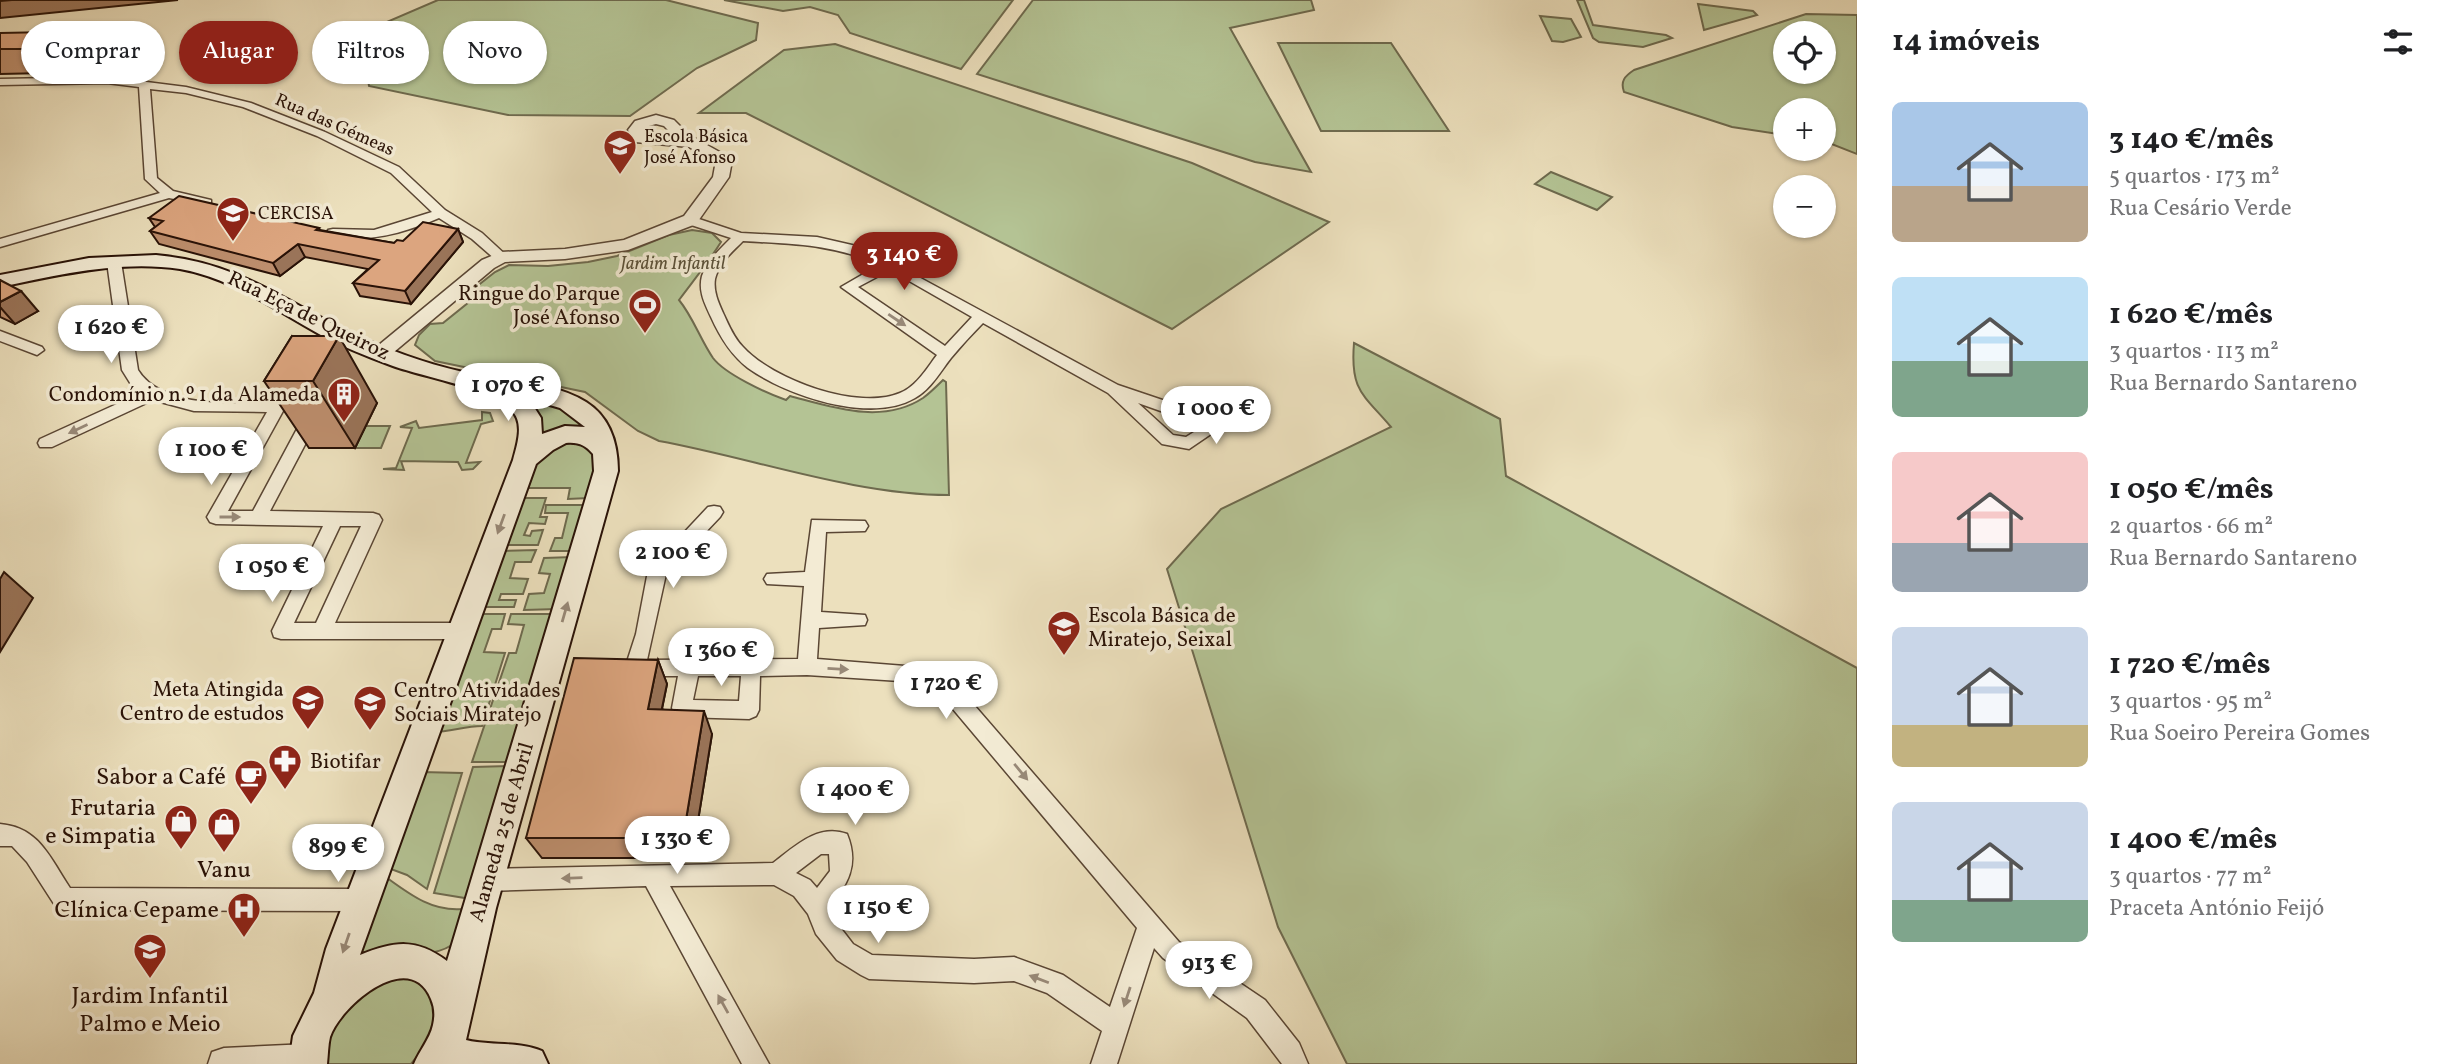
<!DOCTYPE html>
<html lang="pt">
<head>
<meta charset="utf-8">
<style>
	:root { --surface:#fff; --page:#f6f6f6; --text:#202124; --muted:#757577; --accent:#8f2418 }
	body { margin:0; font-family:Vollkorn,serif; background:var(--page); color:var(--text); height:100vh; display:flex; flex-direction:column; font-size:26px; white-space:nowrap }
	* { box-sizing:border-box; margin:0 }
	p { font-size:23px; color:var(--muted) }
	.icon { flex:none; width:38px; height:38px; fill:none; stroke:currentColor; stroke-width:2; stroke-linecap:round; stroke-linejoin:round }
	.map { position:relative; flex:1; overflow:hidden }
	.drawer { display:flex; flex-direction:column; background:var(--surface); width:595px }
	.drawer>* { flex:none }
	.guide { position:absolute; left:21px; top:21px; width:665px; height:63px; display:flex; gap:14px }
	.buttons { position:absolute; left:1773px; top:21px; display:grid; gap:14px }
	.buttons a { display:grid; place-items:center; width:63px; height:63px; border-radius:50%; background:var(--surface); box-shadow:0 2px 5px #0004; font-size:35px }
	.price { position:absolute; translate:-50% -60px; padding:0 16px; border-radius:24px; background:#fff; color:#222; font-size:23px; line-height:46px; filter:drop-shadow(0 2px 4px #0008) }
	.price::after { content:''; position:absolute; left:50%; top:42px; width:21px; height:16px; margin-left:-10px; background:inherit; clip-path:polygon(0 0,100% 0,50% 100%) }
	.price.on { background:var(--accent); color:#fff }
	ul { padding:0; list-style:none }
	li { display:flex; align-items:center; gap:21px; height:175px; padding:0 35px }
	li span { display:grid; place-items:center; flex:none; width:196px; height:140px; border-radius:10px; color:#555 }
	li>.icon { margin-inline-start:auto }
	span .icon { width:84px; height:84px; fill:#fffc; stroke-width:1 }
	li b { font-size:30px }
	h2 { display:flex; justify-content:space-between; align-items:center; height:84px; padding:0 35px; font-size:30px }
	.chip { padding:0 24px; border-radius:32px; background:var(--surface); box-shadow:0 2px 5px #0004; font-size:24px; line-height:63px }
	.chip.on { background:var(--accent); color:#fff }
	main { display:flex; flex:1; min-height:0 }
	.map>svg:first-child { display:block }
	.green { fill:#b4c394; stroke:#6e6a4e; stroke-width:2; fill-rule:evenodd }
	.lines { fill:none; stroke-linecap:round; stroke-linejoin:round }
	.minor-casing { stroke:#5a4634; stroke-width:3 }
	.tertiary-casing { stroke:#5a4634; stroke-width:3 }
	.secondary-casing { stroke:#291207; stroke-width:4 }
	.minor { fill:#f3ebd4; fill-rule:evenodd }
	.tertiary { fill:#f3ebd4; fill-rule:evenodd }
	.secondary { fill:#f3ebd4; fill-rule:evenodd }
	.wall { fill:#bd8e6d; stroke:#291207; stroke-width:2 }
	.shaded-wall { fill:#9a7459; stroke:#291207; stroke-width:2 }
	.building { fill:#dca57f; stroke:#291207; stroke-width:2 }
	.oneway { fill:#988978 }
	.labels { text-anchor:middle; stroke-width:7; stroke-linejoin:round; paint-order:stroke }
	.far-street-label { font-size:18px; fill:#291207; stroke:#f3ebd4 }
	.far-poi-label { font-size:18px; fill:#291207; stroke:#f3ebd4; text-anchor:start }
	.far-park-label { font-size:18px; font-style:italic; fill:#5a5038; stroke:#f3ebd4 }
	.poi-label { font-size:21px; fill:#291207; stroke:#f3ebd4; text-anchor:end }
	.street-label { font-size:21px; fill:#291207; stroke:#f3ebd4 }
	.near-poi-label { font-size:24px; fill:#291207; stroke:#f3ebd4; text-anchor:end }
</style>
</head>
<body>
<main>
<div class="map">
<svg width="1857" height="1064" viewBox="0 0 1857 1064">
	<rect width="100%" height="100%" fill="#ece0bd"/>
	<filter id="stains"><feTurbulence type="fractalNoise" baseFrequency=".00286" numOctaves="4"/><feColorMatrix values="0 0 0 0 .2 0 0 0 0 .09 0 0 0 0 .02 0 0 0 .5 -.17"/></filter>
	<radialGradient id="worn" r=".72"><stop offset=".6" stop-color="#630" stop-opacity="0"/><stop offset="1" stop-color="#630" stop-opacity=".3"/></radialGradient>
	<g class="green">
		<polygon points="438,0 666,0 758,23 756,40 697,68 630,116 508,115 369,86 361,33"/>
		<polygon points="724,0 1013,0 961,69 850,33 838,15 810,7 783,11"/>
		<polygon points="1033,0 1311,0 1314,10 1230,28 1311,172 1255,162 977,74"/>
		<polygon points="1577,0 1584,0 1593,25 1666,35 1672,38 1643,47 1599,42 1593,38"/>
		<polygon points="1698,4 1753,11 1757,15 1704,30"/>
		<path d="M1806 14 1857 15V154L1824 141V110H1785V135L1732 127 1624 92C1620 81 1625 76 1634 70ZM1785 33H1824V72H1785Z"/>
		<polygon points="1540,16 1571,19 1581,37 1563,42 1552,41"/>
		<polygon points="1278,43 1391,43 1449,131 1321,131"/>
		<polygon points="835,44 1192,163 1329,222 1172,329 746,113 699,113 784,50"/>
		<polygon points="1551,172 1612,197 1597,210 1535,184"/>
		<path d="M692 230 712 233 721 242C708 263 693 281 679 300 693 317 700 339 713 358 725 374 766 393 786 400L790 396C832 407 882 425 923 398 930 393 937 386 943 380L946 382 949 495C854 495 753 458 659 441L638 431 585 392 435 361 415 345 419 335 430 324 443 323 479 294 471 291 495 272 509 265 548 266 588 262 617 256 669 235Z"/>
		<path d="M1354 343 1500 419 1506 476 1857 668V1064H1347L1278 927 1167 569 1221 509 1391 427C1363 394 1350 391 1354 343Z"/>
		<polygon points="532,396 567,409 590,432 538,437 525,402"/>
		<polygon points="482,412 490,413 493,421 481,424 466,463 480,462 473,469 462,470 458,462 401,461 404,470 383,469 396,468 412,428 400,427 416,421 419,428 482,420"/>
		<polygon points="365,426 390,426 381,448 355,448"/>
		<polygon points="574,438 601,457 589,498 568,499 570,488 523,488 535,458"/>
		<polygon points="519,498 546,498 540,517 547,517 545,524 529,523 524,535 530,536 532,531 543,530 538,545 501,545"/>
		<polygon points="546,505 587,505 575,551 550,551 555,538 562,538 568,513 545,513"/>
		<polygon points="536,550 531,562 515,562 510,578 528,579 523,594 501,594 499,600 516,600 514,607 480,607 500,551"/>
		<polygon points="572,557 558,609 524,610 529,594 544,593 550,574 539,573 544,558"/>
		<path d="M477 614H505L501 629H492L484 652 505 653 482 726C464 726 451 732 433 732Z"/>
		<polygon points="511,614 555,614 507,762 472,762 509,653 516,653 524,625 508,624"/>
		<polygon points="509,766 471,899 434,893 473,767"/>
		<polygon points="421,772 462,773 427,889 407,875 388,868"/>
		<path d="M383 875C408 893 431 912 463 909L452 945C427 961 389 952 360 952Z"/>
		<path d="M400 973C406 976 416 978 421 982 448 1004 429 1044 411 1064H324L322 1038 341 1002Z"/>
	</g>
	<g class="lines">
		<defs>
			<g id="minor">
				<path d="M107 77 186 87 251 103 325 132 399 167 445 210 482 233 508 257 501 261 496 260 472 239 439 218C404 233 366 244 328 236V230L333 229 374 230 432 212 391 173 317 136 243 107 186 93 150 89 157 178 173 191 211 200V206L169 198 0 247V239L160 193 145 179 139 87 107 83 0 85V79Z"/>
				<path d="M690 216 741 233 817 237 865 248 1118 385 1201 413 1211 434 1189 449 1162 444 1108 393 983 323C972 334 961 346 951 358 940 372 931 389 915 398 871 424 787 396 748 368 731 355 720 337 711 317 705 304 698 291 702 276 707 261 720 249 731 238L685 223 684 220ZM743 241C791 244 835 244 879 265L841 287 937 355C927 368 917 386 900 393 858 411 773 380 743 347 734 338 729 326 724 315 719 304 713 292 715 279 719 263 732 252 743 241ZM890 270 972 317 945 346 858 287ZM1138 403 1189 421 1194 432 1186 437 1173 435Z"/>
				<path d="M114 258 121 262 138 370C166 415 258 402 305 400L313 405 305 410 283 411 228 511H253L305 414H317L319 418 270 511 373 513 379 515 382 520 335 623H461L468 625 470 631 468 637 461 639H281L274 637 272 631 323 526 216 524 210 522 207 517 267 412 194 411 153 400 52 447H40L38 443 40 439 141 393 132 386 122 370 107 262ZM340 526H361L316 623H294Z"/>
				<polygon points="0,331 42,347 44,350 37,355 0,341"/>
				<path d="M714 506 720 507 723 512 720 517 666 574 647 660 798 659 804 586 767 584 764 579 767 574 805 572 812 520 865 521 868 526 865 531 826 532 821 612 865 615 867 620 865 625 819 628 817 659 943 669 1179 942 1265 1000 1299 1043 1308 1064H1282L1247 1018 1163 958 1154 948 1117 1064H1091L1102 1031 1047 993 1014 981 974 983 869 979 861 975 837 960 816 934 808 914 794 896 774 885 670 886 769 1064H742L646 886 487 891 479 888 476 880 479 872 487 869 773 863C794 847 818 823 847 834 860 866 847 884 829 909L833 918 853 944 872 955 974 959 1014 957 1063 975 1110 1007 1137 928 931 683 807 675 760 676 759 710 756 716 749 719 682 717 675 714 672 708 678 676H635L628 674 625 668 636 634 648 571 708 507ZM698 676H741L739 701 693 700ZM821 854H829L830 871 817 888 810 880 796 873Z"/>
				<path d="M0 824C39 827 50 858 70 888L362 889 370 892 373 900 370 908 362 911 64 910 56 907 27 862 12 846H0Z"/>
			</g>
			<g id="tertiary">
				<path d="M656 115 674 120 689 135 725 155 731 166 729 177 696 224 628 250 565 259 505 262 494 268 388 357H374L371 353 374 349 482 260 501 252 565 249 624 240 684 216 713 177 715 166 713 161 689 147 635 142 628 130 635 121ZM656 124 664 126 675 137 646 135 645 127Z"/>
				<polygon points="308,1044 320,1048 324,1060 323,1064 208,1064 212,1052 224,1048"/>
			</g>
			<path id="secondary" d="M156 255C235 262 279 297 347 331 383 348 423 363 463 372 503 382 550 380 586 402 610 417 618 444 618 471L496 908 466 1040C491 1046 518 1041 542 1051L548 1064H414C419 1051 430 1039 433 1025 435 1016 435 1008 431 999 410 947 341 1005 330 1037 328 1045 328 1055 327 1064H289L293 1036 314 993 326 949 513 460C517 445 525 422 511 410 486 387 427 378 393 366 368 357 343 347 319 334 274 309 231 278 180 269 120 260 58 275 0 287V275L89 258ZM529 399 560 408 585 427 565 426 542 434 541 418ZM566 443C579 442 585 445 593 454L594 471 447 961C416 938 395 941 360 955L536 464 553 450Z"/>
		</defs>
		<use href="#minor" class="minor-casing"/>
		<use href="#tertiary" class="tertiary-casing"/>
		<use href="#secondary" class="secondary-casing"/>
		<use href="#minor" class="minor"/>
		<use href="#tertiary" class="tertiary"/>
		<use href="#secondary" class="secondary"/>
	</g>
	<g class="wall">
		<polygon points="0,33 64,56 46,73 0,74"/>
		<polygon points="149,218 319,228 320,230 394,243 458,229 463,242 411,304 360,296 353,283 368,269 305,257 280,276 159,244 150,231 155,227"/>
		<polygon points="0,280 38,311 15,324 0,317"/>
		<polygon points="292,336 377,403 355,448 309,448 264,381"/>
		<polygon points="658,660 667,684 662,709 712,734 692,858 542,858 526,838"/>
	</g>
	<g class="shaded-wall">
		<polygon points="12,0 178,0 0,18 0,1"/>
		<polygon points="49,32 64,56 46,73 29,49"/>
		<polygon points="458,229 463,242 411,304 405,291"/>
		<polygon points="298,244 305,257 280,276 273,263"/>
		<polygon points="21,291 38,311 15,324 0,307 0,302"/>
		<polygon points="339,336 377,403 355,448 313,381"/>
		<polygon points="4,572 33,598 0,652 0,579"/>
		<polygon points="658,660 667,684 657,732 648,709"/>
		<polygon points="704,711 712,734 692,858 683,838"/>
	</g>
	<g class="building">
		<polygon points="49,32 29,49 0,49 0,33"/>
		<polygon points="179,196 319,228 316,230 394,243 397,240 403,241 423,222 458,229 405,291 353,283 379,260 298,244 273,263 150,231 163,221 149,218"/>
		<polygon points="0,280 21,291 0,302"/>
		<polygon points="292,336 339,336 313,381 264,381"/>
		<polygon points="574,658 658,660 648,709 704,711 683,838 526,838"/>
	</g>
	<defs><path id="oneway-solid" d="M-6-.8H1V-3.2L6.5 0L1 3.2V.8H-6Z" transform="scale(1.75)"/></defs>
	<g class="oneway">
		<use href="#oneway-solid" transform="translate(897 320) rotate(34)"/>
		<use href="#oneway-solid" transform="translate(78 429) rotate(155)"/>
		<use href="#oneway-solid" transform="translate(230 517)"/>
		<use href="#oneway-solid" transform="translate(501 524) rotate(110)"/>
		<use href="#oneway-solid" transform="translate(565 612) rotate(-74)"/>
		<use href="#oneway-solid" transform="translate(838 669) rotate(3)"/>
		<use href="#oneway-solid" transform="translate(1021 772) rotate(50)"/>
		<use href="#oneway-solid" transform="translate(572 878) rotate(178)"/>
		<use href="#oneway-solid" transform="translate(346 943) rotate(109)"/>
		<use href="#oneway-solid" transform="translate(1039 979) rotate(-159)"/>
		<use href="#oneway-solid" transform="translate(1127 997) rotate(108)"/>
		<use href="#oneway-solid" transform="translate(723 1004) rotate(-119)"/>
	</g>
	<defs>
		<symbol id="school-pin" viewBox="-11 -11 22 30"><path d="M0 17L-7.5 6A9.5 9.5 0 1 1 7.5 6Z" fill="#8f2418" stroke="#f3ebd4"/><path d="M0-5L7-2L0 1L-7-2ZM-4 1L0 2.5L4 1V4Q0 6-4 4Z" fill="#fff"/></symbol>
		<symbol id="stadium-pin" viewBox="-11 -11 22 30"><path d="M0 17L-7.5 6A9.5 9.5 0 1 1 7.5 6Z" fill="#8f2418" stroke="#f3ebd4"/><path d="M0-5a6.5 5 0 1 0 0 10a6.5 5 0 1 0 0-10ZM-3.5-1.8h7v3.6h-7Z" fill="#fff"/></symbol>
		<symbol id="building-pin" viewBox="-11 -11 22 30"><path d="M0 17L-7.5 6A9.5 9.5 0 1 1 7.5 6Z" fill="#8f2418" stroke="#f3ebd4"/><path d="M-4-6H4V6H1V3H-1V6H-4ZM-2.5-4.3h1.7v1.8h-1.7ZM.8-4.3h1.7v1.8H.8ZM-2.5-1h1.7V.8h-1.7ZM.8-1h1.7V.8H.8Z" fill="#fff"/></symbol>
		<symbol id="pharmacy-pin" viewBox="-11 -11 22 30"><path d="M0 17L-7.5 6A9.5 9.5 0 1 1 7.5 6Z" fill="#8f2418" stroke="#f3ebd4"/><path d="M-2-6h4v4h4v4h-4v4h-4v-4h-4v-4h4Z" fill="#fff"/></symbol>
		<symbol id="cafe-pin" viewBox="-11 -11 22 30"><path d="M0 17L-7.5 6A9.5 9.5 0 1 1 7.5 6Z" fill="#8f2418" stroke="#f3ebd4"/><path d="M-5.5-4.5H6V0H3Q3 3.5 0 3.5H-2.5Q-5.5 3.5-5.5 0ZM3-3.2v2h1.7v-2ZM-6 4.5H4V6H-6Z" fill="#fff"/></symbol>
		<symbol id="shop-pin" viewBox="-11 -11 22 30"><path d="M0 17L-7.5 6A9.5 9.5 0 1 1 7.5 6Z" fill="#8f2418" stroke="#f3ebd4"/><path d="M-5-2.5h2.3a2.7 3.5 0 0 1 5.4 0H5L5.5 6h-11ZM-1.5-2.5h3a1.5 2.3 0 0 0-3 0Z" fill="#fff"/></symbol>
		<symbol id="hospital-pin" viewBox="-11 -11 22 30"><path d="M0 17L-7.5 6A9.5 9.5 0 1 1 7.5 6Z" fill="#8f2418" stroke="#f3ebd4"/><path d="M-5-5h3v3.5h4V-5h3V5h-3V1.5h-4V5h-3Z" fill="#fff"/></symbol>
	</defs>
	<g fill-rule="evenodd">
		<use href="#school-pin" x="601" y="127" width="38" height="52"/>
		<use href="#school-pin" x="214" y="194" width="38" height="52"/>
		<use href="#stadium-pin" x="626" y="286" width="38" height="52"/>
		<use href="#building-pin" x="325" y="375" width="38" height="52"/>
		<use href="#school-pin" x="1045" y="608" width="38" height="52"/>
		<use href="#school-pin" x="289" y="682" width="38" height="52"/>
		<use href="#school-pin" x="351" y="683" width="38" height="52"/>
		<use href="#pharmacy-pin" x="266" y="742" width="38" height="52"/>
		<use href="#cafe-pin" x="232" y="757" width="38" height="52"/>
		<use href="#shop-pin" x="162" y="802" width="38" height="52"/>
		<use href="#shop-pin" x="205" y="805" width="38" height="52"/>
		<use href="#hospital-pin" x="225" y="890" width="38" height="52"/>
		<use href="#school-pin" x="131" y="931" width="38" height="52"/>
	</g>
	<g class="labels">
		<g class="far-street-label">
			<text transform="translate(335 124) rotate(24)" y="6">Rua das Gémeas</text>
		</g>
		<g class="far-poi-label">
			<text x="644" y="142">Escola Básica<tspan x="644" dy="21">José Afonso</tspan></text>
			<text x="258" y="219">CERCISA</text>
		</g>
		<g class="far-park-label">
			<text x="673" y="269">Jardim Infantil</text>
		</g>
		<g class="poi-label">
			<text x="620" y="300">Ringue do Parque<tspan x="620" dy="24">José Afonso</tspan></text>
			<text x="320" y="401">Condomínio n.º 1 da Alameda</text>
			<text x="1088" y="622" text-anchor="start">Escola Básica de<tspan x="1088" dy="24">Miratejo, Seixal</tspan></text>
			<text x="284" y="696">Meta Atingida<tspan x="284" dy="24">Centro de estudos</tspan></text>
			<text x="394" y="697" text-anchor="start">Centro Atividades<tspan x="394" dy="24">Sociais Miratejo</tspan></text>
			<text x="310" y="768" text-anchor="start">Biotifar</text>
		</g>
		<g class="street-label">
			<text transform="translate(309 315) rotate(26)" y="7">Rua Eça de Queiroz</text>
			<text transform="translate(501 832) rotate(-74)" y="7">Alameda 25 de Abril</text>
		</g>
		<g class="near-poi-label">
			<text x="226" y="784">Sabor a Café</text>
			<text x="156" y="815">Frutaria<tspan x="156" dy="28">e Simpatia</tspan></text>
			<text x="224" y="877" text-anchor="middle">Vanu</text>
			<text x="219" y="917">Clínica Cepame</text>
			<text x="150" y="1003" text-anchor="middle">Jardim Infantil<tspan x="150" dy="28">Palmo e Meio</tspan></text>
		</g>
	</g>
	<rect width="100%" height="100%" filter="url(#stains)"/>
	<rect width="100%" height="100%" fill="url(#worn)"/>
</svg>
<div class="buttons">
<a><svg class="icon" aria-label="locate" viewBox="0 0 24 24"><circle cx="12" cy="12" r="6"/><path d="M12 2v4M12 18v4M2 12h4M18 12h4"/></svg></a>
<a>+</a>
<a>−</a>
</div>
<b class="price on" style="left:904px;top:292px">3 140 €</b>
<b class="price" style="left:111px;top:365px">1 620 €</b>
<b class="price" style="left:508px;top:423px">1 070 €</b>
<b class="price" style="left:1216px;top:446px">1 000 €</b>
<b class="price" style="left:211px;top:487px">1 100 €</b>
<b class="price" style="left:673px;top:590px">2 100 €</b>
<b class="price" style="left:272px;top:604px">1 050 €</b>
<b class="price" style="left:721px;top:688px">1 360 €</b>
<b class="price" style="left:946px;top:721px">1 720 €</b>
<b class="price" style="left:855px;top:827px">1 400 €</b>
<b class="price" style="left:677px;top:876px">1 330 €</b>
<b class="price" style="left:338px;top:884px">899 €</b>
<b class="price" style="left:878px;top:945px">1 150 €</b>
<b class="price" style="left:1209px;top:1001px">913 €</b>
<div class="guide">
<a class="chip">Comprar</a>
<a class="chip on">Alugar</a>
<a class="chip">Filtros</a>
<a class="chip">Novo</a>
</div>
</div>
<section class="drawer">
<h2>14 imóveis<svg class="icon" aria-label="filters" viewBox="0 0 24 24"><path d="M4 7h16M4 17h16"/><circle cx="9" cy="7" r="2"/><circle cx="15" cy="17" r="2"/></svg></h2>
<ul>
<li><span style="background:linear-gradient(#a9c7e8 60%,#b9a48a 0)"><svg class="icon" aria-label="home" viewBox="0 0 24 24"><path d="M3 11l9-7 9 7M6 9v11h12V9"/></svg></span><div><b>3 140 €/mês</b><p>5 quartos · 173 m²</p><p>Rua Cesário Verde</p></div></li>
<li><span style="background:linear-gradient(#bfe0f5 60%,#7fa58c 0)"><svg class="icon" aria-label="home" viewBox="0 0 24 24"><path d="M3 11l9-7 9 7M6 9v11h12V9"/></svg></span><div><b>1 620 €/mês</b><p>3 quartos · 113 m²</p><p>Rua Bernardo Santareno</p></div></li>
<li><span style="background:linear-gradient(#f6c9c9 65%,#9aa5b1 0)"><svg class="icon" aria-label="home" viewBox="0 0 24 24"><path d="M3 11l9-7 9 7M6 9v11h12V9"/></svg></span><div><b>1 050 €/mês</b><p>2 quartos · 66 m²</p><p>Rua Bernardo Santareno</p></div></li>
<li><span style="background:linear-gradient(#c9d6e8 70%,#c2b280 0)"><svg class="icon" aria-label="home" viewBox="0 0 24 24"><path d="M3 11l9-7 9 7M6 9v11h12V9"/></svg></span><div><b>1 720 €/mês</b><p>3 quartos · 95 m²</p><p>Rua Soeiro Pereira Gomes</p></div></li>
<li><span style="background:linear-gradient(#c9d6e8 70%,#7fa58c 0)"><svg class="icon" aria-label="home" viewBox="0 0 24 24"><path d="M3 11l9-7 9 7M6 9v11h12V9"/></svg></span><div><b>1 400 €/mês</b><p>3 quartos · 77 m²</p><p>Praceta António Feijó</p></div></li>
</ul>
</section>
</main>
</body>
</html>
